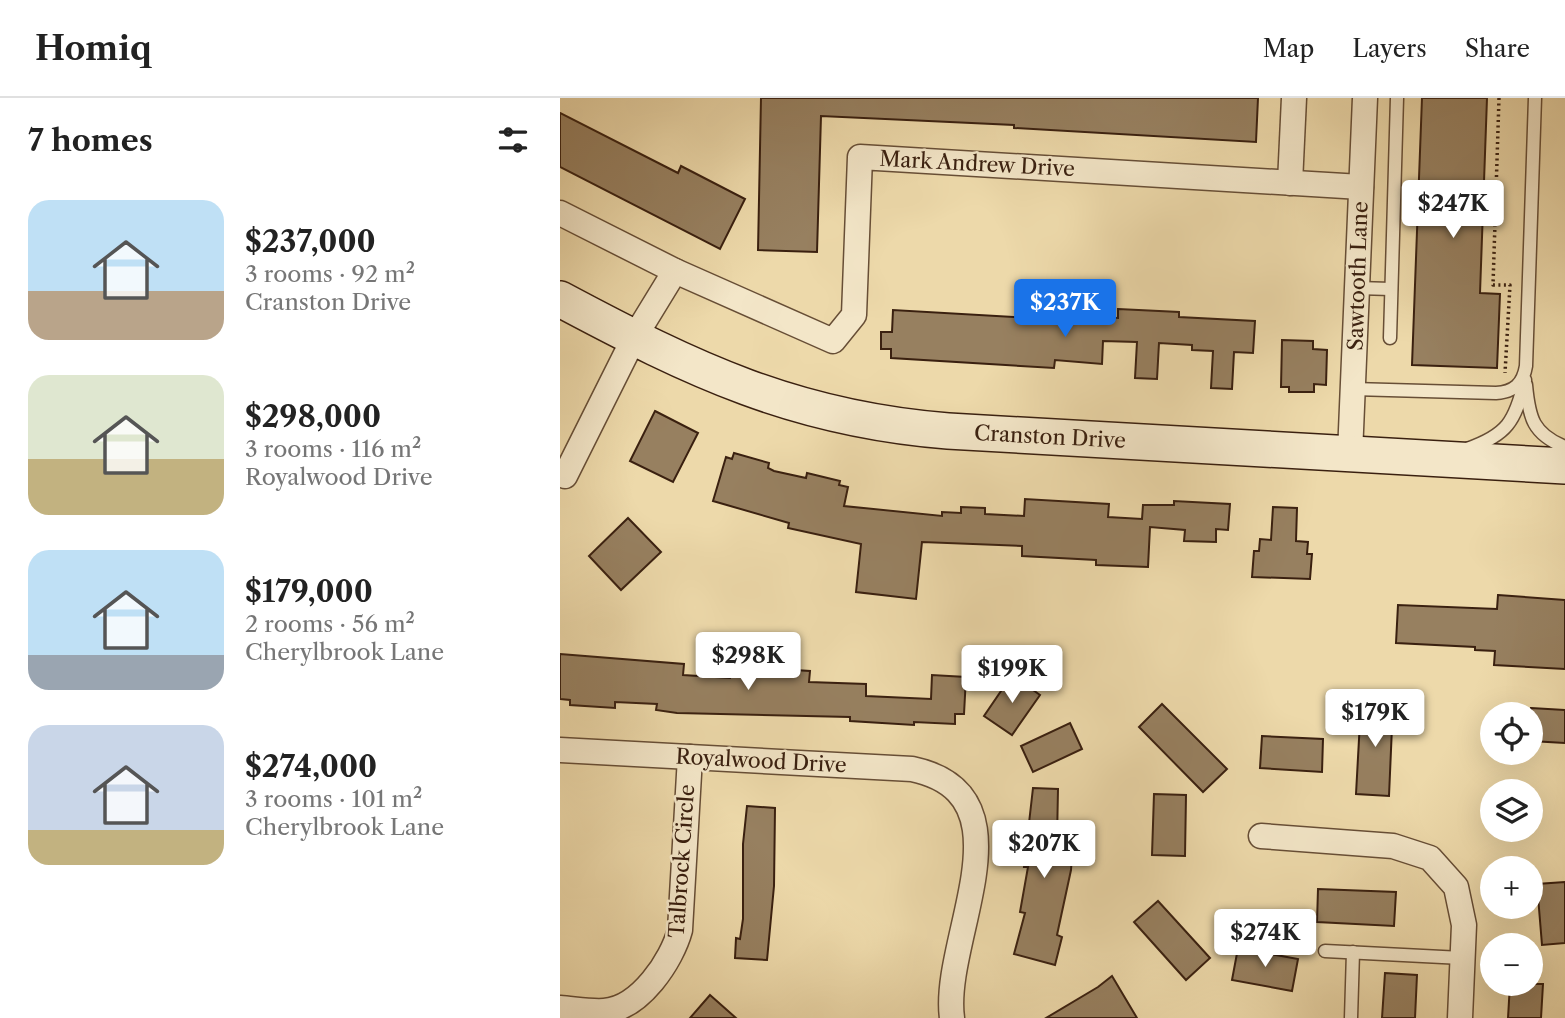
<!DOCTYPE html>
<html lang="en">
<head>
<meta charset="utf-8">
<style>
	:root { --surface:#fff; --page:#f2f2f2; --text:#222; --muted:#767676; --line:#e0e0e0; --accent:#1a73e8 }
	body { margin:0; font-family:"Libre Caslon Text",serif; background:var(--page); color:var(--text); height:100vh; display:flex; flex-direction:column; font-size:26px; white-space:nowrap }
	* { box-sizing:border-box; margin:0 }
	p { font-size:23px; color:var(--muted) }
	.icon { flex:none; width:38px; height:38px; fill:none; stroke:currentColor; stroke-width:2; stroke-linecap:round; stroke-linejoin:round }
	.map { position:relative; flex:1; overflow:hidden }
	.drawer { display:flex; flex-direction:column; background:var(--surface); width:560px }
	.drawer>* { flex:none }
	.controls { position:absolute; left:920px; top:604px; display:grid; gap:14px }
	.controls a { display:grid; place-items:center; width:63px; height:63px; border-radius:50%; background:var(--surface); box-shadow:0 7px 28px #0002; font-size:35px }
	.price { position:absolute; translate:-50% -60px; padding:0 16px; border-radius:7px; background:#fff; color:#222; font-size:23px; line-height:46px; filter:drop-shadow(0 2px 4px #0008) }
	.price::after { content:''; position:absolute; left:50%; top:42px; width:21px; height:16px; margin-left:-10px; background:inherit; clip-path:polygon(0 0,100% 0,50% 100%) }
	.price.active { background:var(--accent); color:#fff }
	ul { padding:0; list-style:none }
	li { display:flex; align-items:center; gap:21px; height:175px; padding:0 28px }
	li span { display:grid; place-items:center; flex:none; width:196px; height:140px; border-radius:21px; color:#555 }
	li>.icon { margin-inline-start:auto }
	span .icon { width:84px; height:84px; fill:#fffc; stroke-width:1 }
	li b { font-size:30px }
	h2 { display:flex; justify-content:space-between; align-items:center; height:84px; padding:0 28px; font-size:30px }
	header { display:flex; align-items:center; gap:42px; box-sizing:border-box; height:98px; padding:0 35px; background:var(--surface); border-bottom:2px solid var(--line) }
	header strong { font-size:33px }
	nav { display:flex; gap:38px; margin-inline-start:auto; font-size:24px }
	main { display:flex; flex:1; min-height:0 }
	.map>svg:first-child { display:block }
	.building { fill:#978060; stroke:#3a2010; stroke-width:2 }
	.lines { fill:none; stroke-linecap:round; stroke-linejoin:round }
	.lane-casing { stroke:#674e36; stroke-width:15 }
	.street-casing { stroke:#674e36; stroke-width:27 }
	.secondary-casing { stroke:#3a2010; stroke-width:38 }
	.path { stroke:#3a2010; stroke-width:3.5; stroke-dasharray:2 3.5; stroke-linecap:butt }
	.lane { stroke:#f3e6c8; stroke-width:12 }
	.street { stroke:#f3e6c8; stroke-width:24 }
	.secondary { stroke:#f3e6c8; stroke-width:35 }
	.labels { text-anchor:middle; stroke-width:5; stroke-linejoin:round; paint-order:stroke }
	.street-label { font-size:21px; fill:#3a2010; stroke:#f3e6c8 }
</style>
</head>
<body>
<header>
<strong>Homiq</strong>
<nav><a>Map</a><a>Layers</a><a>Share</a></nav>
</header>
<main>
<section class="drawer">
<h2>7 homes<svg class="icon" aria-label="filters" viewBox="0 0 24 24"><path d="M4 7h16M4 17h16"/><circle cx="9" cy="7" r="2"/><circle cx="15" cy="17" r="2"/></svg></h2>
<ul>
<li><span style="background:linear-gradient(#bfe0f5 65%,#b9a48a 0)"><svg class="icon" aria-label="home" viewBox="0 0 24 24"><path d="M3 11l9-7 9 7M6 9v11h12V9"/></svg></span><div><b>$237,000</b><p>3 rooms · 92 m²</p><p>Cranston Drive</p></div></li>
<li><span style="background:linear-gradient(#dfe7d0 60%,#c2b280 0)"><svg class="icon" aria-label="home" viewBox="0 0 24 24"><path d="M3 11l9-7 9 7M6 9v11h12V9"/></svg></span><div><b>$298,000</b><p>3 rooms · 116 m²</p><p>Royalwood Drive</p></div></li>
<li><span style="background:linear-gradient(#bfe0f5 75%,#9aa5b1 0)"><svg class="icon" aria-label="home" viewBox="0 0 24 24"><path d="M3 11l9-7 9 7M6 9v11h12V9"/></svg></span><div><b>$179,000</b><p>2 rooms · 56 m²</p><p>Cherylbrook Lane</p></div></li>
<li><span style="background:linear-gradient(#c9d6e8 75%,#c2b280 0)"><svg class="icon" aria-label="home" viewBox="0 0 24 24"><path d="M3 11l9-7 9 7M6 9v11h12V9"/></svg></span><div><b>$274,000</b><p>3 rooms · 101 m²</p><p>Cherylbrook Lane</p></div></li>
</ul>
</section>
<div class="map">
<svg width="1005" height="920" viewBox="0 0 1005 920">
	<rect width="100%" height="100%" fill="#edd9aa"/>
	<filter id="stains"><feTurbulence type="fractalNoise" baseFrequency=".00286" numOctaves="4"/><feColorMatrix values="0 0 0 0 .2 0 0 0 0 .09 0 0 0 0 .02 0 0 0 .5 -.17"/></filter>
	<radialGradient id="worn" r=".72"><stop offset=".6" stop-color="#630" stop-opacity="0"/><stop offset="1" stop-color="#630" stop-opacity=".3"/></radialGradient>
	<g class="building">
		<polygon points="201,0 698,0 696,44 454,30 454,27 261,18 257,154 198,152"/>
		<polygon points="862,0 927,0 920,195 940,196 937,270 852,267"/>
		<polygon points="0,15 118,75 121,68 185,101 160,151 0,69"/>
		<polygon points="558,211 619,214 619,219 695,223 693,255 674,254 672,291 651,290 653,253 632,252 632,247 599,245 597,281 575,280 577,244 543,243 542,266 495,262 494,270 331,260 331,251 321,251 321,234 332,234 333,212 488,221 488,216 558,220"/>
		<polygon points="722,242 753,243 753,251 767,252 766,287 754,286 754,294 729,294 729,289 721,289"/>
		<polygon points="95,313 138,335 113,384 70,363"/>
		<polygon points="174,355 209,365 208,370 214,373 246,380 247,375 280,383 279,387 288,389 284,408 382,418 382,414 401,415 401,409 425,410 425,416 464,418 465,401 549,406 548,419 582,421 583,407 614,407 614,403 670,406 668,432 656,431 656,444 624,443 625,432 590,429 588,469 536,467 536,462 462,458 462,448 362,444 356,501 296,494 301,446 228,430 229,425 153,403 166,359 172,361"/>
		<polygon points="713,409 737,410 736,443 748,444 747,456 752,456 750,481 692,479 694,453 699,453 700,441 711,442"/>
		<polygon points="68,420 101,454 61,492 29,458"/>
		<polygon points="938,497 1005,502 1005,571 934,567 935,553 915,552 915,549 836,545 838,507 937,511"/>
		<polygon points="0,556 124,566 123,577 170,580 171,568 250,573 249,584 306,586 306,598 371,601 372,577 406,579 404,616 395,616 395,626 354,624 354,627 290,623 290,619 117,615 96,612 97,606 55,604 55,610 10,607 10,602 0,601"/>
		<polygon points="452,577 480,597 452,637 424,618"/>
		<polygon points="801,605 833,606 829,698 796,696"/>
		<polygon points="602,606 667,671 643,694 579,629"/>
		<polygon points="971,610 1005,612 1005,645 971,643"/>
		<polygon points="510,625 522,651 473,674 461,648"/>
		<polygon points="702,638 763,641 762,674 700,670"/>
		<polygon points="473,690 498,691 497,742 513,743 511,772 497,837 502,839 495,867 454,856 465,815 460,814 468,769 464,769"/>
		<polygon points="594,696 626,697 625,758 592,757"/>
		<polygon points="187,708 215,710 214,788 207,862 175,860 176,840 180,841 183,821 183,746"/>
		<polygon points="1005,784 1005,845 982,847 977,786"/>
		<polygon points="758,791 836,794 834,828 757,824"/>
		<polygon points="598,803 650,860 626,882 574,824"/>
		<polygon points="678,850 738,861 732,893 672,882"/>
		<polygon points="825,875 857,877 855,920 822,920"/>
		<polygon points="552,878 577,920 486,920 538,889"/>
		<polygon points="950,886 983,886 981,920 948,920"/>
		<polygon points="150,897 176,920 130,920"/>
	</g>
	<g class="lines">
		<defs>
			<g id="lane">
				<polyline points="797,190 831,191"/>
				<polyline points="830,240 837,0"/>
				<path d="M966 287C969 320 973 336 1005 349"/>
				<path d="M793 291 936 295C954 294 963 286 966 268L975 0"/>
				<path d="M907 351C947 337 955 324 965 282"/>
				<polyline points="765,853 902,860"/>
				<polyline points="791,920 793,854"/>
			</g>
			<g id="street">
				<polyline points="730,85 734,0"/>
				<polyline points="0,115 115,173 273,243 294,217 300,59 801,89"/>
				<polyline points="790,356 805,0"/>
				<polyline points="5,378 74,240 115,173"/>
				<path d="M0 652 352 671C475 697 381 841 392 920"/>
				<polyline points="701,738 833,748 870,760 896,789 904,827 900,920"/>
				<path d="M0 910C14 911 30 914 44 913 80 911 112 862 120 832L130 659"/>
			</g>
			<path id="secondary" d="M0 201C133 272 235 321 388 333L1005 368"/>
		</defs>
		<use href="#lane" class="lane-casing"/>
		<use href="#street" class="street-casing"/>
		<use href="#secondary" class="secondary-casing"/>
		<polyline class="path" points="939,0 933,187 950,187 945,275"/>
		<use href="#lane" class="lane"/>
		<use href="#street" class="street"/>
		<use href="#secondary" class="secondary"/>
	</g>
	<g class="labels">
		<g class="street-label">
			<text transform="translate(417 66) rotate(3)" y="7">Mark Andrew Drive</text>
			<text transform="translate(798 178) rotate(-88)" y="7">Sawtooth Lane</text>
			<text transform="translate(490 339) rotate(3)" y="7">Cranston Drive</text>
			<text transform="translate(201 663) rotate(3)" y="7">Royalwood Drive</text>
			<text transform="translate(122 763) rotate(-86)" y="7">Talbrock Circle</text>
		</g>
	</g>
	<rect width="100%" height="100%" filter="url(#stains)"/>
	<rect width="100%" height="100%" fill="url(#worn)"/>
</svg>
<div class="controls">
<a><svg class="icon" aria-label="locate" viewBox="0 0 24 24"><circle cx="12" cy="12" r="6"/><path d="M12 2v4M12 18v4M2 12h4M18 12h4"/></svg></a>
<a><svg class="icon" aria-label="layers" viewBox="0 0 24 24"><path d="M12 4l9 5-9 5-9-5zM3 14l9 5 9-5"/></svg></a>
<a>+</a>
<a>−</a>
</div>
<b class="price" style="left:893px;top:142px">$247K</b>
<b class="price active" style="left:505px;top:241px">$237K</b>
<b class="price" style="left:188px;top:594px">$298K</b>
<b class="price" style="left:452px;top:607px">$199K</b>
<b class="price" style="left:815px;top:651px">$179K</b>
<b class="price" style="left:484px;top:782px">$207K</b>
<b class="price" style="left:705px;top:871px">$274K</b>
</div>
</main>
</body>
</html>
